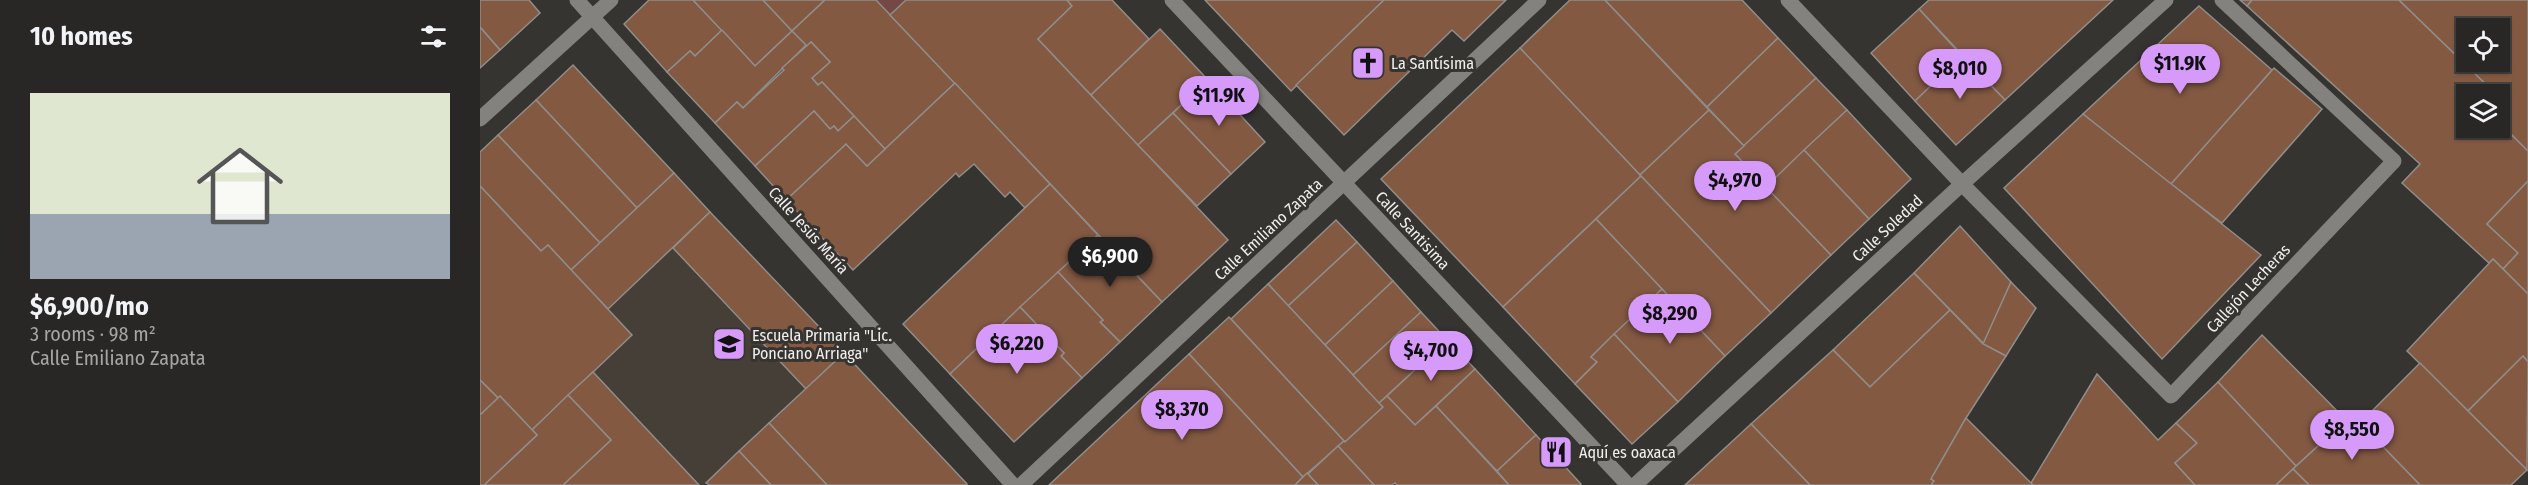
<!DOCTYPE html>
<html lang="en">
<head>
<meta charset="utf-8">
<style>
	:root { --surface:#282725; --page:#302f2d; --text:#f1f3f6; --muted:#a5a5a7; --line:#444442; --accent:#d69bfa }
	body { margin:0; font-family:"Fira Sans Condensed",sans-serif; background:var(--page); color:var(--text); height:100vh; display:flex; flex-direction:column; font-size:22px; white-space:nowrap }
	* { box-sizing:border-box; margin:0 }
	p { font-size:20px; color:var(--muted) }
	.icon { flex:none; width:33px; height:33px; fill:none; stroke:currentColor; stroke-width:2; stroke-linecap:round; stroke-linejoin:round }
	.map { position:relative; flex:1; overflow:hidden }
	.drawer { display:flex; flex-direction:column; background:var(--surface); width:480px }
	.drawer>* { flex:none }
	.fabs { position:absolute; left:1976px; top:18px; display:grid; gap:12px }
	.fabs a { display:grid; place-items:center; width:54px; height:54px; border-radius:0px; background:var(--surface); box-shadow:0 2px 4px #0004,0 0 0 2px var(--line); font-size:30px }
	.price { position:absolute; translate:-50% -51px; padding:0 14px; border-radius:21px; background:var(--accent); color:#111; font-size:20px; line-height:39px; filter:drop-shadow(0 2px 3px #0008) }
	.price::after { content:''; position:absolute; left:50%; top:36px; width:18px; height:14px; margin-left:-9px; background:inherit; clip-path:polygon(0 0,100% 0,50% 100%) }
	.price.selected { background:#222; color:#fff }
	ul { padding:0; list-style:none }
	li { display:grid; align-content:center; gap:12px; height:318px; padding:0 30px }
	li span { display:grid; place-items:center; height:186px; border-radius:0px; color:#555 }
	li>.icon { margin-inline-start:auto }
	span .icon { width:108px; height:108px; fill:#fffc; stroke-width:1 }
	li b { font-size:26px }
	h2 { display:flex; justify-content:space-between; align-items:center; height:72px; padding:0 30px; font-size:26px }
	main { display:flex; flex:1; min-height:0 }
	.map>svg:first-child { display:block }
	.built { fill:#453f38 }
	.green { fill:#734845 }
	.building { fill:#835942; stroke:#908d8b; stroke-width:1.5; fill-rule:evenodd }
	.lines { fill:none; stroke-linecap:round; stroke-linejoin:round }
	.street { stroke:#84827f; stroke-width:15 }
	.labels { text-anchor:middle; stroke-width:6; stroke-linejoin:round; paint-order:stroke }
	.poi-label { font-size:16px; fill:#f2f0ef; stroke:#363431; text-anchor:start }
	.street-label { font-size:16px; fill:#f2f0ef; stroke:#363431 }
</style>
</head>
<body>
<main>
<section class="drawer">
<h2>10 homes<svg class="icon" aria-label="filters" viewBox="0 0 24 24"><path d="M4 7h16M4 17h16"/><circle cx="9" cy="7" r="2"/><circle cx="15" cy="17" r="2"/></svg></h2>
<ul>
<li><span style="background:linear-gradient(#dfe7d0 65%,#9aa5b1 0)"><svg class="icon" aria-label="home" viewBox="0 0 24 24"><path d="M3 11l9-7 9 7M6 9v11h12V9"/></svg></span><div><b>$6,900/mo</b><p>3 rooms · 98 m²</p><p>Calle Emiliano Zapata</p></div></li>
</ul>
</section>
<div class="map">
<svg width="2048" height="485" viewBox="0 0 2048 485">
	<rect width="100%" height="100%" fill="#363431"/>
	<polygon class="built" points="230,212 364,353 224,485 219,485 113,372 152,335 128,309"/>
	<polygon class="green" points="396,0 426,0 410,15"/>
	<g class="building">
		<polygon points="0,0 49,0 60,13 20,50 0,27"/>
		<polygon points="169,0 213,0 242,30 215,56 210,51 187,72 144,24"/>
		<polygon points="213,0 283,0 312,31 275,66"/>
		<polygon points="283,0 345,0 312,31"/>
		<polygon points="345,0 396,0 475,83 405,149 342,82 338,85 332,78 350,62 331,42 327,47 312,31"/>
		<polygon points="426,0 587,0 592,6 558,39 748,240 682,302 410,15"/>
		<polygon points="587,0 632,0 669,39 611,95 558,39 592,6"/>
		<polygon points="725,0 904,0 811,91"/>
		<polygon points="904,0 1026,0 984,41 972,30 864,135 816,85"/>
		<polygon points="1090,0 1125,0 1229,110 1160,175 1040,48"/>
		<polygon points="1125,0 1262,0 1298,38 1227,107"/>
		<polygon points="1449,0 1633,0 1525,100 1439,9"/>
		<polygon points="1760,0 1772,0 1767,6"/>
		<polygon points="1772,0 1919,0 2016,94 1986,94 1986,128 2019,128 2019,122 2048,151 2048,181 2007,224 2038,253 2023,269 2013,259 2009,263 1922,183 1940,164 1767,6"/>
		<path d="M1919 0H2048V151L2019 122V113L2027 105 2019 94H2016ZM1986 28H2019V62H1986Z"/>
		<polygon points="1719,6 1792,70 1691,185 1603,114"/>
		<polygon points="1439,9 1482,56 1435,101 1391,53"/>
		<polygon points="0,27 20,50 0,68"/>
		<polygon points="680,29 728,80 658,145 611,95"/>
		<polygon points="242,30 275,66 312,31 326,45 263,108 257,102 235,123 187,72 210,51 215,56"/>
		<polygon points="1298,38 1336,78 1264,146 1227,107"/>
		<polygon points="331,42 350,62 332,78 338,85 342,82 374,116 358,131 354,126 350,129 334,111 275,166 235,123 257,102 263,108 304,70 302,68"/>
		<polygon points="1040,48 1161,176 1023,307 901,179"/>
		<polygon points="1482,56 1525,100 1476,145 1435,101"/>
		<polygon points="93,65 194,173 157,208 56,100"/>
		<polygon points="1794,68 1842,109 1742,223 1691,184"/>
		<polygon points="1336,78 1367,110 1286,187 1255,154"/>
		<polygon points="728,80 785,142 751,174 693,113"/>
		<polygon points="475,83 570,184 545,208 530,192 525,197 494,164 479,177 476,173 373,270 306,200 366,144 387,166"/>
		<polygon points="2019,97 2027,105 2019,113"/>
		<polygon points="56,100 157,208 120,243 18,135"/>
		<polygon points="1229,110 1264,146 1255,154 1351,255 1291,313 1160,175"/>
		<polygon points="1367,110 1431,179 1389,219 1324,150"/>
		<polygon points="334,111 350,129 354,126 358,131 374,116 405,149 387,166 366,144 306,200 275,166"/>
		<polygon points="693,113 751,174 717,206 658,145"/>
		<polygon points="1603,114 1781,255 1682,359 1524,188"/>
		<polygon points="18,135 120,243 91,270 68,245 61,251 0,186 0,152"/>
		<polygon points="1324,150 1389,219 1351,255 1286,187"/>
		<polygon points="194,173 230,212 128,309 91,270"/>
		<polygon points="1161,176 1291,313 1245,356 1116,219"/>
		<polygon points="2048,181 2048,294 2023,269 2038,253 2007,224"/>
		<polygon points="570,184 618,235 470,374 423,324"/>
		<polygon points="0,186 61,251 68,245 152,335 52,430 20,396 18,398 0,380"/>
		<polygon points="230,212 364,353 326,389 193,248"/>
		<polygon points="1116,219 1182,289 1111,357 1117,362 1095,384 1023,307"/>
		<polygon points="856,220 877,242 808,306 788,284"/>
		<polygon points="1480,226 1531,282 1504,344 1434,273"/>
		<polygon points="618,235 682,302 640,342 620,322 623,320 578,272"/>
		<polygon points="877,242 913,281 845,345 808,306"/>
		<polygon points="2013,259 2048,294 2048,362 2043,356 1988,411 1927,351"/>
		<polygon points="578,272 623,320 620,322 640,342 602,378 581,356 584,353 540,307"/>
		<polygon points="1434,273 1470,310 1390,387 1353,350"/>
		<polygon points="913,281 941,312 873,375 845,345"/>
		<polygon points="1531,282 1556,308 1526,356 1503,344"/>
		<polygon points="788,284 903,407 865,442 751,319"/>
		<polygon points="1182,289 1245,356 1198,402 1134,334"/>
		<polygon points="540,307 584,353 581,356 602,378 534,442 470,374"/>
		<polygon points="1470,310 1503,344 1526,356 1486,418 1451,479 1454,481 1451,485 1330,485 1271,424 1353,350 1390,387"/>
		<polygon points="941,312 967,340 899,403 873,375"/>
		<polygon points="749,317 864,441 823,477 709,354"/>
		<polygon points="1134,334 1198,402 1152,444 1095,384 1117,362 1111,357"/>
		<polygon points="1782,335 1866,420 1816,466 1738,382"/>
		<polygon points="967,340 995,369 935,425 907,396"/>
		<polygon points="364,353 487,484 486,485 347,485 289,423"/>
		<polygon points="709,354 823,477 815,485 569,485"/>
		<polygon points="2043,356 2048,362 2047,470 1988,411"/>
		<polygon points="1940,363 2047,470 2031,485 1940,485 1880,423"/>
		<polygon points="995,369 1056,435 1017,471 956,406"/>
		<polygon points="113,372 219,485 83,485 131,440 88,395"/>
		<polygon points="1617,374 1678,440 1696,423 1717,443 1695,463 1715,485 1553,485 1551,483"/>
		<polygon points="0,380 18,398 0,415"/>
		<polygon points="1738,382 1816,466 1796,485 1715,485 1695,463 1717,443 1696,423"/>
		<polygon points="88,395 131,440 83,485 4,485 57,435 52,430"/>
		<polygon points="20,396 57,435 4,485 0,485 0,415"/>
		<polygon points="907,396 935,425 956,406 1029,485 917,485 915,483 912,485 894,485 858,446 864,441 865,442 903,407 899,403"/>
		<polygon points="1872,415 1880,423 1940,485 1829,485 1813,469"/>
		<polygon points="1486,418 1553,485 1451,485 1454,481 1451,479"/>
		<polygon points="289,423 347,485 291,485 259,451"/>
		<polygon points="1271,424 1330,485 1205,485"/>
		<polygon points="1056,435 1101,484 1101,485 1029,485 1017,471"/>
		<polygon points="858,446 894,485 838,485 828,474"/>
		<polygon points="259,451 291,485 229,485 226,483"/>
		<polygon points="1813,469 1829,485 1796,485"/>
		<polygon points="827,473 838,485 815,485"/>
	</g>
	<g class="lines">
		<g class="street">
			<polyline points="97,0 533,485"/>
			<polyline points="692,0 1148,485"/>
			<polyline points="1308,0 1482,184 1691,396 1914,161 1742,0"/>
			<polyline points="0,119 131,0"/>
			<polyline points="541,485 1059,0"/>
			<polyline points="1155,485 1482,184 1686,0"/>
		</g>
	</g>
	<defs>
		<symbol id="church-square" viewBox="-11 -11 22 22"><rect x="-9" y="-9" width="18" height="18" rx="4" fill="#d69bfa" stroke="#363431"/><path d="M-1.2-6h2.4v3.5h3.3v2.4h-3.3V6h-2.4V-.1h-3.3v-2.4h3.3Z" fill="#111"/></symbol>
		<symbol id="school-square" viewBox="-11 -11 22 22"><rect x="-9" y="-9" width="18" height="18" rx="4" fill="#d69bfa" stroke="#363431"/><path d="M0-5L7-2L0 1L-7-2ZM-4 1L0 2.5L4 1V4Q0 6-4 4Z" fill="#111"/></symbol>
		<symbol id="restaurant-square" viewBox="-11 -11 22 22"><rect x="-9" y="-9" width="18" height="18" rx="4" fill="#d69bfa" stroke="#363431"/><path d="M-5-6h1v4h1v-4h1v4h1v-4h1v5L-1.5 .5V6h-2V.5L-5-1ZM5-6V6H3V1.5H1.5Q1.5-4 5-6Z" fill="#111"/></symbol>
	</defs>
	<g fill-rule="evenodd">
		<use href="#church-square" x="869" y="44" width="38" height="38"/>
		<use href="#school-square" x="230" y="325" width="38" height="38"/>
		<use href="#restaurant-square" x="1057" y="433" width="38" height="38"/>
	</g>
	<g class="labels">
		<g class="poi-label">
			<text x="911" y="69">La Santísima</text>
			<text x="272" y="341">Escuela Primaria "Lic.<tspan x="272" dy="18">Ponciano Arriaga"</tspan></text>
			<text x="1099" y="458">Aquí es oaxaca</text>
		</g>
		<g class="street-label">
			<text transform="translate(1407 228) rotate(-43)" y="6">Calle Soledad</text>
			<text transform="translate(788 229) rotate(-43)" y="6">Calle Emiliano Zapata</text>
			<text transform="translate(329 230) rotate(48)" y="6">Calle Jesús María</text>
			<text transform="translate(933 230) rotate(47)" y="6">Calle Santisima</text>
			<text transform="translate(1768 288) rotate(-47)" y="6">Callejón Lecheras</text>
		</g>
	</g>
</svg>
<div class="fabs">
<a><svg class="icon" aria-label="locate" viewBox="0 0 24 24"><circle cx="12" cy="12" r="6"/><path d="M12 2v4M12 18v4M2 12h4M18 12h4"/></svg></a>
<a><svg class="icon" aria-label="layers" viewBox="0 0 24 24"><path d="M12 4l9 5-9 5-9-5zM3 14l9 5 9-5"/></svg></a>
</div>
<b class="price" style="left:1700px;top:95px">$11.9K</b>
<b class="price" style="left:1480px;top:100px">$8,010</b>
<b class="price" style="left:739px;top:127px">$11.9K</b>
<b class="price" style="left:1255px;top:212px">$4,970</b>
<b class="price selected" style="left:630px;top:288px">$6,900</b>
<b class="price" style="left:1190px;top:345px">$8,290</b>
<b class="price" style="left:537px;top:375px">$6,220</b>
<b class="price" style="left:951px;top:382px">$4,700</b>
<b class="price" style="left:702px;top:441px">$8,370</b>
<b class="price" style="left:1872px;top:461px">$8,550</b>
</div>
</main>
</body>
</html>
